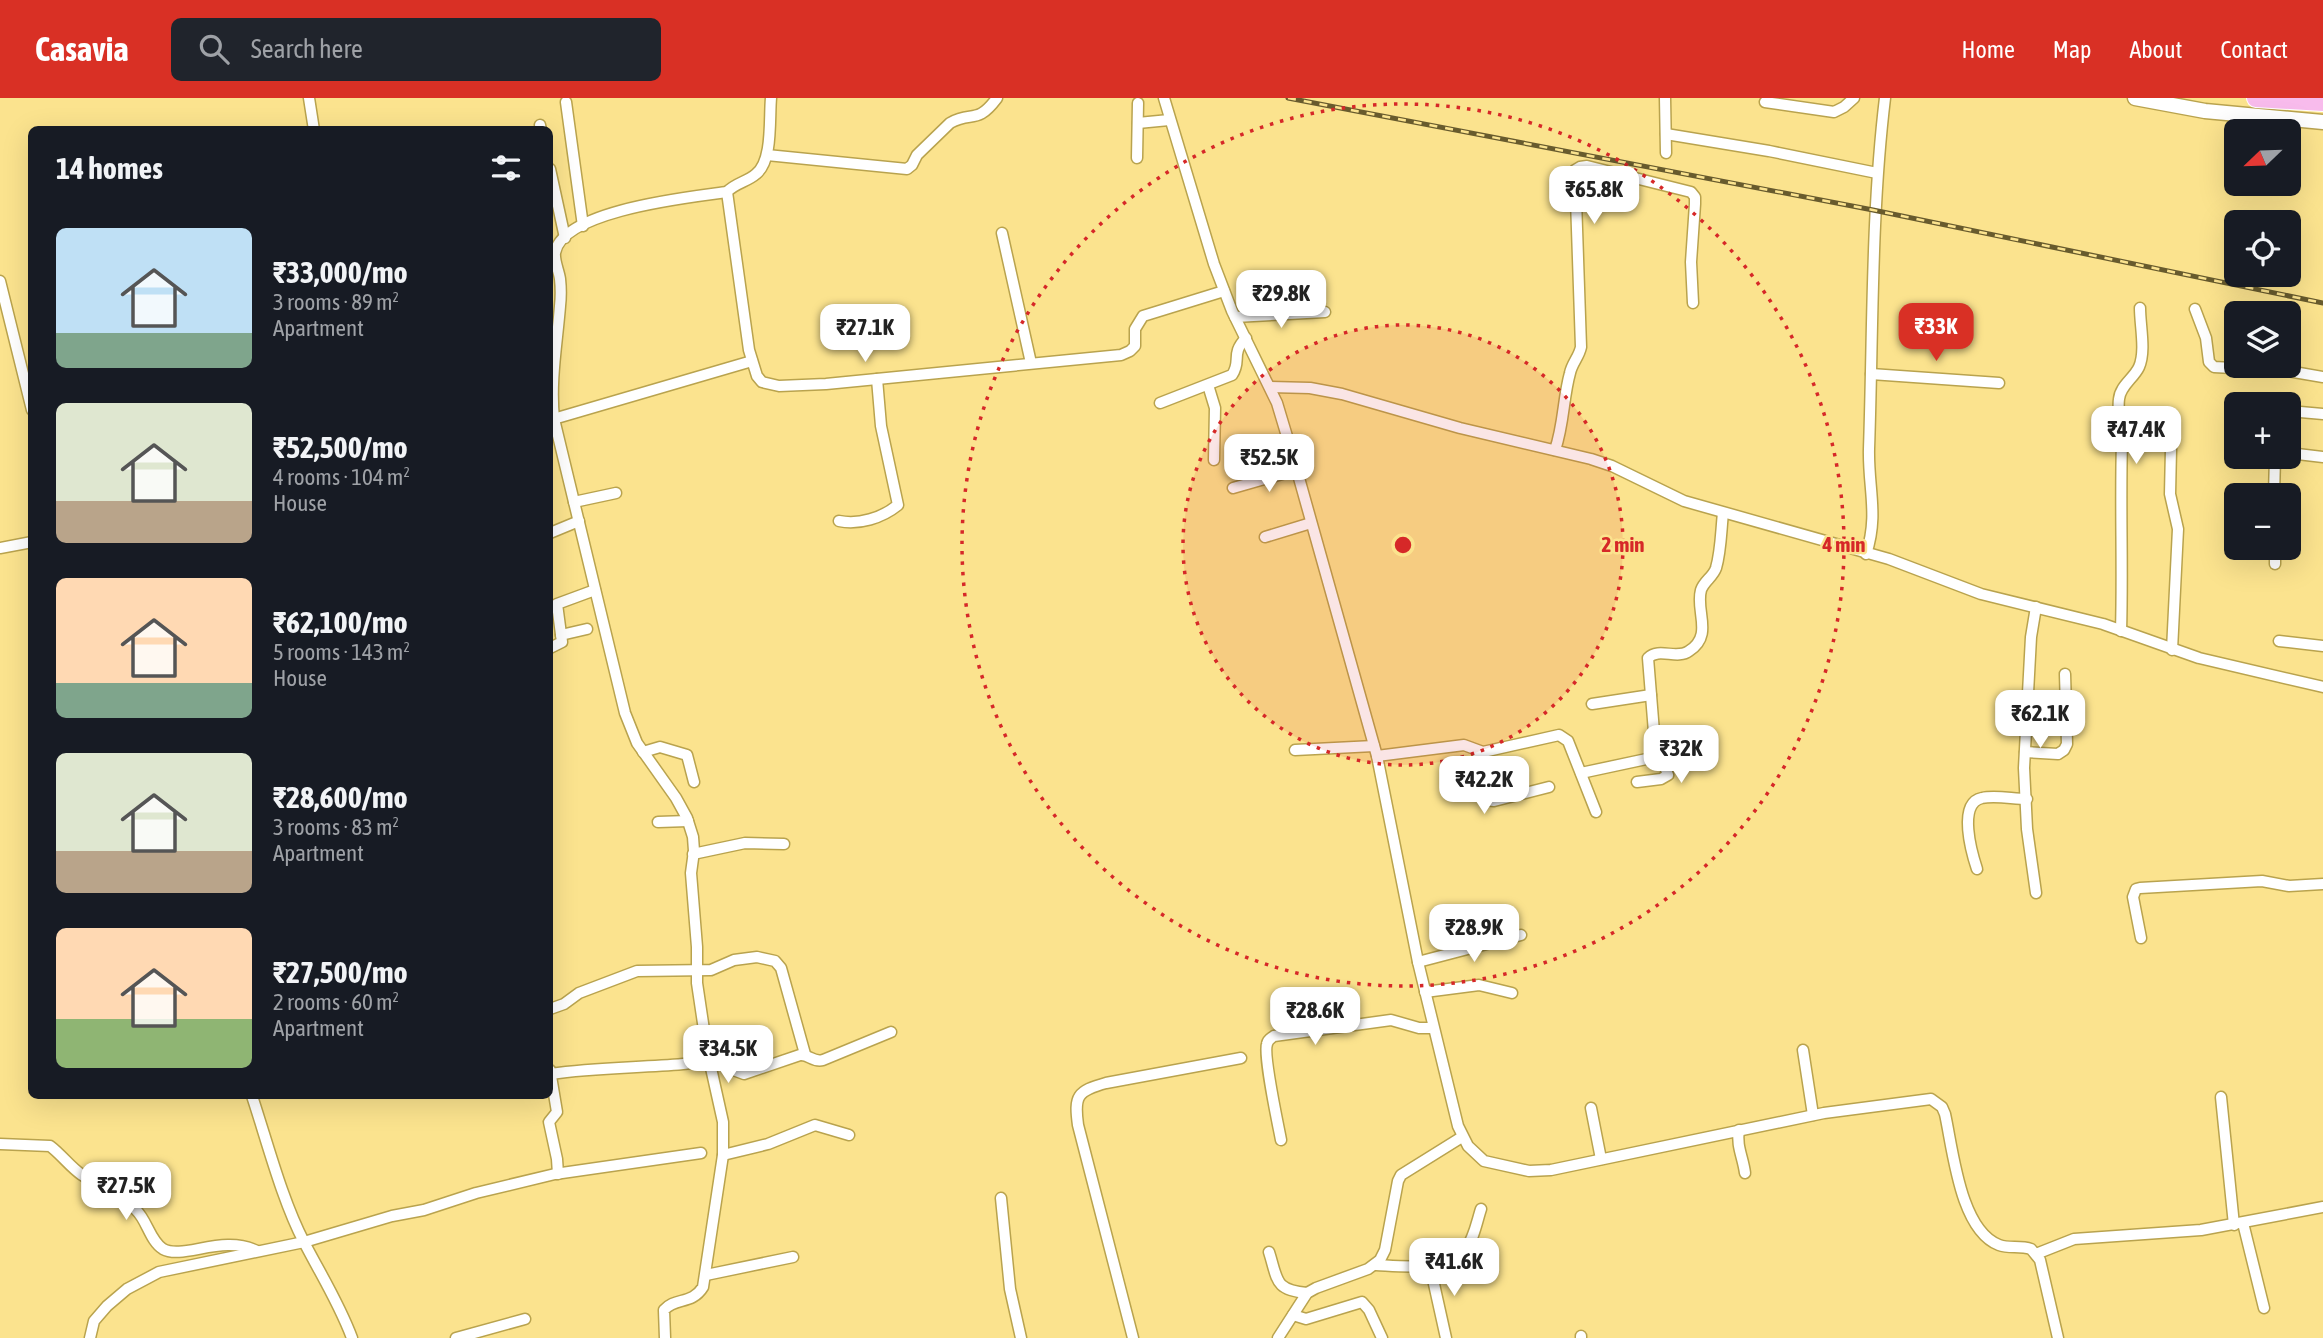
<!DOCTYPE html>
<html lang="en">
<head>
<meta charset="utf-8">
<style>
	:root { --surface:#171b24; --page:#20242c; --text:#f1f3f6; --muted:#9ea1a6; --accent:#d93025 }
	body { margin:0; font-family:"Asap Condensed",sans-serif; background:var(--page); color:var(--text); height:100vh; display:flex; flex-direction:column; font-size:26px; white-space:nowrap }
	* { box-sizing:border-box; margin:0 }
	p { font-size:23px; color:var(--muted) }
	.icon { flex:none; width:38px; height:38px; fill:none; stroke:currentColor; stroke-width:2; stroke-linecap:round; stroke-linejoin:round }
	.map { position:relative; flex:1; overflow:hidden }
	.panel { position:absolute; left:28px; top:28px; width:525px; height:973px; display:flex; flex-direction:column; background:var(--surface); border-radius:10px; box-shadow:0 7px 28px #0002 }
	.panel>* { flex:none }
	.needle { width:46px; rotate:247deg }
	.buttons { position:absolute; left:2224px; top:21px; display:grid; gap:14px }
	.buttons a { display:grid; place-items:center; width:77px; height:77px; border-radius:10px; background:var(--surface); box-shadow:0 7px 28px #0002; font-size:35px }
	.price { position:absolute; translate:-50% -60px; padding:0 16px; border-radius:14px; background:#fff; color:#222; font-size:23px; line-height:46px; filter:drop-shadow(0 2px 4px #0008) }
	.price::after { content:''; position:absolute; left:50%; top:42px; width:21px; height:16px; margin-left:-10px; background:inherit; clip-path:polygon(0 0,100% 0,50% 100%) }
	.price.active { background:var(--accent); color:#fff }
	ul { padding:0; list-style:none }
	li { display:flex; align-items:center; gap:21px; height:175px; padding:0 28px }
	li span { display:grid; place-items:center; flex:none; width:196px; height:140px; border-radius:10px; color:#555 }
	li>.icon { margin-inline-start:auto }
	span .icon { width:84px; height:84px; fill:#fffc; stroke-width:1 }
	li b { font-size:30px }
	h2 { display:flex; justify-content:space-between; align-items:center; height:84px; padding:0 28px; font-size:30px }
	header { display:flex; align-items:center; gap:42px; box-sizing:border-box; height:98px; padding:0 35px; background:var(--accent); color:#fff }
	header strong { font-size:33px }
	nav { display:flex; gap:38px; margin-inline-start:auto; font-size:24px }
	.search { width:490px; height:63px; background:var(--page); display:flex; align-items:center; gap:18px; box-sizing:border-box; padding:0 24px; border-radius:10px; color:var(--muted); font-size:26px }
	.map>svg:first-child { display:block }
	.lines { fill:none; stroke-linecap:round; stroke-linejoin:round }
	.minor-casing { stroke:#b9a34e; stroke-width:13 }
	.tertiary-casing { stroke:#b9a34e; stroke-width:17 }
	.trunk-casing { stroke:#fff; stroke-width:20 }
	.minor { stroke:#fff; stroke-width:10 }
	.tertiary { stroke:#fff; stroke-width:14 }
	.trunk { stroke:#f8bbec; stroke-width:18 }
	.rail-casing { stroke:#685b2d; stroke-width:5 }
	.rail { stroke:#fbe38e; stroke-width:2.5; stroke-dasharray:8; stroke-linecap:butt }
	.ring { fill:none; stroke:#d62828; stroke-width:3.5; stroke-dasharray:3.5 7 }
	.centre { fill:#d62828; stroke:#fbe38e; stroke-width:3.5 }
	.ring-label { font-size:21px; text-anchor:middle; font-weight:bold; fill:#d62828; stroke:#fbe38e; stroke-width:5; stroke-linejoin:round; paint-order:stroke }
</style>
</head>
<body>
<header>
<strong>Casavia</strong>
<div class="search"><svg class="icon" aria-label="search" viewBox="0 0 24 24"><circle cx="10" cy="10" r="6"/><path d="M15 15l6 6"/></svg>Search here</div>
<nav><a>Home</a><a>Map</a><a>About</a><a>Contact</a></nav>
</header>
<div class="map">
<svg width="2323" height="1240" viewBox="0 0 2323 1240">
	<rect width="100%" height="100%" fill="#fbe38e"/>
	<g class="lines">
		<defs>
			<g id="minor">
				<polyline points="309,0 314,32"/>
				<path d="M771 0C769 21 773 63 756 76 747 84 735 85 727 94L749 252 757 278 762 284 779 288 826 286 1121 257 1130 253 1135 248V231L1143 218 1224 193"/>
				<path d="M1164 0 1214 166 1232 213 1277 305 1292 355 1377 658 1418 864 1458 1028 1468 1048 1484 1063 1529 1073 1551 1072 1824 1015 1931 1001 1942 1009 1945 1016C1953 1052 1960 1132 1999 1147 2009 1151 2020 1147 2031 1151L2040 1162 2058 1240"/>
				<polyline points="1665,0 1666,55"/>
				<polyline points="566,4 583,128"/>
				<polyline points="1765,4 1834,14 1844,9 1854,0"/>
				<polyline points="1138,25 1169,22"/>
				<polyline points="540,27 541,32"/>
				<polyline points="1666,36 1769,53 1877,75"/>
				<path d="M767 57 907 71 912 67 917 57 950 25C972 12 976 28 997 0"/>
				<polyline points="1137,60 1138,5"/>
				<polyline points="550,71 565,140"/>
				<polyline points="1002,135 1031,265"/>
				<polyline points="0,183 32,312"/>
				<polyline points="2195,211 2206,240 2209,264 2214,269 2288,273 2323,279"/>
				<polyline points="1235,219 1325,214"/>
				<polyline points="1871,276 1999,285"/>
				<polyline points="1208,287 1215,310 1214,362"/>
				<polyline points="1270,289 1310,290 1342,296 1460,330 1591,361 1612,368 1684,403 1889,461 1981,496 2103,526 2199,560 2323,589"/>
				<path d="M1160 305 1232 277C1242 263 1230 256 1246 240"/>
				<polyline points="2289,313 2323,316"/>
				<polyline points="550,322 752,263"/>
				<polyline points="2236,342 2236,339"/>
				<polyline points="2171,351 2170,396 2178,431 2172,552"/>
				<path d="M1555 352C1564 326 1563 300 1570 275 1572 265 1579 259 1581 249L1575 72 1580 69 1587 68 1691 94 1695 99V106L1691 164 1693 205"/>
				<polyline points="2289,355 2323,359"/>
				<polyline points="1233,390 1296,372"/>
				<polyline points="2274,397 2275,359"/>
				<polyline points="574,404 616,395"/>
				<path d="M839 423C859 427 882 420 898 407L881 328 877 281"/>
				<polyline points="550,435 579,423"/>
				<polyline points="1265,439 1311,425"/>
				<polyline points="0,450 32,444"/>
				<polyline points="2275,450 2275,466"/>
				<path d="M1866 456C1879 417 1868 390 1869 351 1873 234 1871 116 1885 0"/>
				<polyline points="2036,509 2031,539 2024,670 2027,731 2036,795"/>
				<path d="M2121 533C2123 470 2120 407 2122 344 2122 330 2117 314 2119 301 2120 288 2134 280 2139 269 2146 253 2140 228 2140 210"/>
				<polyline points="561,537 587,531"/>
				<polyline points="2279,543 2323,548"/>
				<polyline points="550,550 562,544 557,506 595,492"/>
				<polyline points="1592,606 1651,597"/>
				<polyline points="1295,652 1374,648"/>
				<polyline points="643,654 660,649 687,657 694,684"/>
				<polyline points="1478,654 1483,698 1485,702 1494,703 1549,689"/>
				<polyline points="2025,654 2058,656 2064,652 2067,646 2065,576"/>
				<polyline points="1377,658 1464,647 1483,654 1559,637 1568,643 1596,714"/>
				<path d="M1581 675 1656 659 1648 560C1659 549 1677 562 1689 553 1714 537 1695 513 1701 492 1704 483 1713 479 1716 470 1721 453 1721 433 1723 415"/>
				<polyline points="1637,684 1661,681 1668,677 1665,669 1656,659"/>
				<polyline points="658,724 688,723"/>
				<polyline points="693,756 745,745 784,746"/>
				<path d="M1977 771C1972 756 1957 705 1982 700 1995 697 2013 701 2027 701"/>
				<polyline points="2141,840 2133,799 2136,791 2140,790 2262,783 2289,788 2323,786"/>
				<polyline points="1418,864 1521,837"/>
				<polyline points="1425,894 1479,887 1512,895"/>
				<polyline points="550,911 564,906 579,895 637,873 711,872 734,862 757,859 775,863 781,870 805,956"/>
				<polyline points="1803,952 1813,1017"/>
				<polyline points="550,972 557,1014 549,1024 557,1061 558,1076"/>
				<path d="M551 976C595 969 639 970 683 966 694 965 723 957 731 960L736 973 744 976 800 957C809 956 813 965 823 962L891 934"/>
				<path d="M252 998C267 1043 282 1102 304 1144 321 1177 339 1205 352 1240"/>
				<polyline points="2221,999 2234,1127"/>
				<polyline points="1591,1010 1601,1061"/>
				<path d="M1739 1032C1736 1048 1743 1059 1745 1075"/>
				<path d="M1281 1042C1278 1026 1263 957 1267 946 1268 941 1270 941 1274 938L1391 922 1419 930H1433"/>
				<path d="M0 1046 50 1048C62 1057 70 1069 82 1077 99 1089 121 1097 136 1112 147 1122 150 1143 163 1151 183 1162 223 1136 257 1153"/>
				<polyline points="723,1057 768,1046 815,1027 849,1037"/>
				<polyline points="1001,1100 1010,1191 1021,1240"/>
				<polyline points="2243,1125 2264,1210"/>
				<path d="M1269 1154C1278 1182 1274 1192 1307 1195"/>
				<polyline points="2036,1156 2074,1141 2201,1132 2323,1109"/>
				<path d="M1376 1167C1400 1168 1449 1174 1465 1152 1474 1141 1477 1123 1481 1111"/>
				<polyline points="1430,1168 1446,1240"/>
				<polyline points="706,1177 793,1159"/>
				<polyline points="1293,1217 1306,1221 1362,1204 1369,1212 1382,1240"/>
				<polyline points="1581,1238 1581,1240"/>
				<polyline points="90,1240 94,1223 107,1208 127,1191 159,1174 304,1144 392,1118 424,1112 476,1095 555,1076 701,1055"/>
				<polyline points="456,1240 525,1221"/>
				<path d="M665 1240 664 1212C675 1199 692 1207 703 1189L723 1057V1024L707 952 697 885V849L691 775 694 753 693 739 687 720 676 700 637 645 625 615 554 321C550 283 557 246 560 208 561 199 561 190 560 181 559 173 554 163 555 155 562 112 692 99 727 94"/>
				<path d="M1133 1240 1078 1027C1074 998 1077 993 1106 985L1241 960"/>
				<polyline points="1278,1240 1307,1195 1316,1190 1368,1171 1380,1162 1385,1152 1398,1083 1401,1077 1462,1039"/>
			</g>
			<polyline id="tertiary" points="2135,0 2205,13 2323,24"/>
			<polyline id="trunk" points="2256,0 2323,4"/>
		</defs>
		<use href="#minor" class="minor-casing"/>
		<use href="#tertiary" class="tertiary-casing"/>
		<use href="#trunk" class="trunk-casing"/>
		<use href="#minor" class="minor"/>
		<use href="#tertiary" class="tertiary"/>
		<use href="#trunk" class="trunk"/>
		<defs>
			<polyline id="rail" points="1288,0 1873,112 2323,205"/>
		</defs>
		<use href="#rail" class="rail-casing"/>
		<use href="#rail" class="rail"/>
	</g>
	<circle cx="1403" cy="447" r="220" fill="#d62828" fill-opacity=".12"/>
	<g class="ring">
		<circle cx="1403" cy="447" r="220"/>
		<circle cx="1403" cy="447" r="441"/>
	</g>
	<circle cx="1403" cy="447" r="10" class="centre"/>
	<g class="ring-label">
		<text x="1623" y="454">2 min</text>
		<text x="1844" y="454">4 min</text>
	</g>
</svg>
<div class="buttons">
<a><svg class="needle" viewBox="-14 -14 28 28"><path d="M0-13l5 13h-10z" fill="#e53935"/><path d="M0 13l5-13h-10z" fill="#9ea1a6"/></svg></a>
<a><svg class="icon" aria-label="locate" viewBox="0 0 24 24"><circle cx="12" cy="12" r="6"/><path d="M12 2v4M12 18v4M2 12h4M18 12h4"/></svg></a>
<a><svg class="icon" aria-label="layers" viewBox="0 0 24 24"><path d="M12 4l9 5-9 5-9-5zM3 14l9 5 9-5"/></svg></a>
<a>+</a>
<a>−</a>
</div>
<b class="price" style="left:1594px;top:128px">₹65.8K</b>
<b class="price" style="left:1281px;top:232px">₹29.8K</b>
<b class="price active" style="left:1936px;top:265px">₹33K</b>
<b class="price" style="left:865px;top:266px">₹27.1K</b>
<b class="price" style="left:2136px;top:368px">₹47.4K</b>
<b class="price" style="left:1269px;top:396px">₹52.5K</b>
<b class="price" style="left:2040px;top:652px">₹62.1K</b>
<b class="price" style="left:1681px;top:687px">₹32K</b>
<b class="price" style="left:1484px;top:718px">₹42.2K</b>
<b class="price" style="left:1474px;top:866px">₹28.9K</b>
<b class="price" style="left:1315px;top:949px">₹28.6K</b>
<b class="price" style="left:728px;top:987px">₹34.5K</b>
<b class="price" style="left:126px;top:1124px">₹27.5K</b>
<b class="price" style="left:1454px;top:1200px">₹41.6K</b>
<section class="panel">
<h2>14 homes<svg class="icon" aria-label="filters" viewBox="0 0 24 24"><path d="M4 7h16M4 17h16"/><circle cx="9" cy="7" r="2"/><circle cx="15" cy="17" r="2"/></svg></h2>
<ul>
<li><span style="background:linear-gradient(#bfe0f5 75%,#7fa58c 0)"><svg class="icon" aria-label="home" viewBox="0 0 24 24"><path d="M3 11l9-7 9 7M6 9v11h12V9"/></svg></span><div><b>₹33,000/mo</b><p>3 rooms · 89 m²</p><p>Apartment</p></div></li>
<li><span style="background:linear-gradient(#dfe7d0 70%,#b9a48a 0)"><svg class="icon" aria-label="home" viewBox="0 0 24 24"><path d="M3 11l9-7 9 7M6 9v11h12V9"/></svg></span><div><b>₹52,500/mo</b><p>4 rooms · 104 m²</p><p>House</p></div></li>
<li><span style="background:linear-gradient(#ffd9b3 75%,#7fa58c 0)"><svg class="icon" aria-label="home" viewBox="0 0 24 24"><path d="M3 11l9-7 9 7M6 9v11h12V9"/></svg></span><div><b>₹62,100/mo</b><p>5 rooms · 143 m²</p><p>House</p></div></li>
<li><span style="background:linear-gradient(#dfe7d0 70%,#b9a48a 0)"><svg class="icon" aria-label="home" viewBox="0 0 24 24"><path d="M3 11l9-7 9 7M6 9v11h12V9"/></svg></span><div><b>₹28,600/mo</b><p>3 rooms · 83 m²</p><p>Apartment</p></div></li>
<li><span style="background:linear-gradient(#ffd9b3 65%,#8fb573 0)"><svg class="icon" aria-label="home" viewBox="0 0 24 24"><path d="M3 11l9-7 9 7M6 9v11h12V9"/></svg></span><div><b>₹27,500/mo</b><p>2 rooms · 60 m²</p><p>Apartment</p></div></li>
</ul>
</section>
</div>
</body>
</html>
